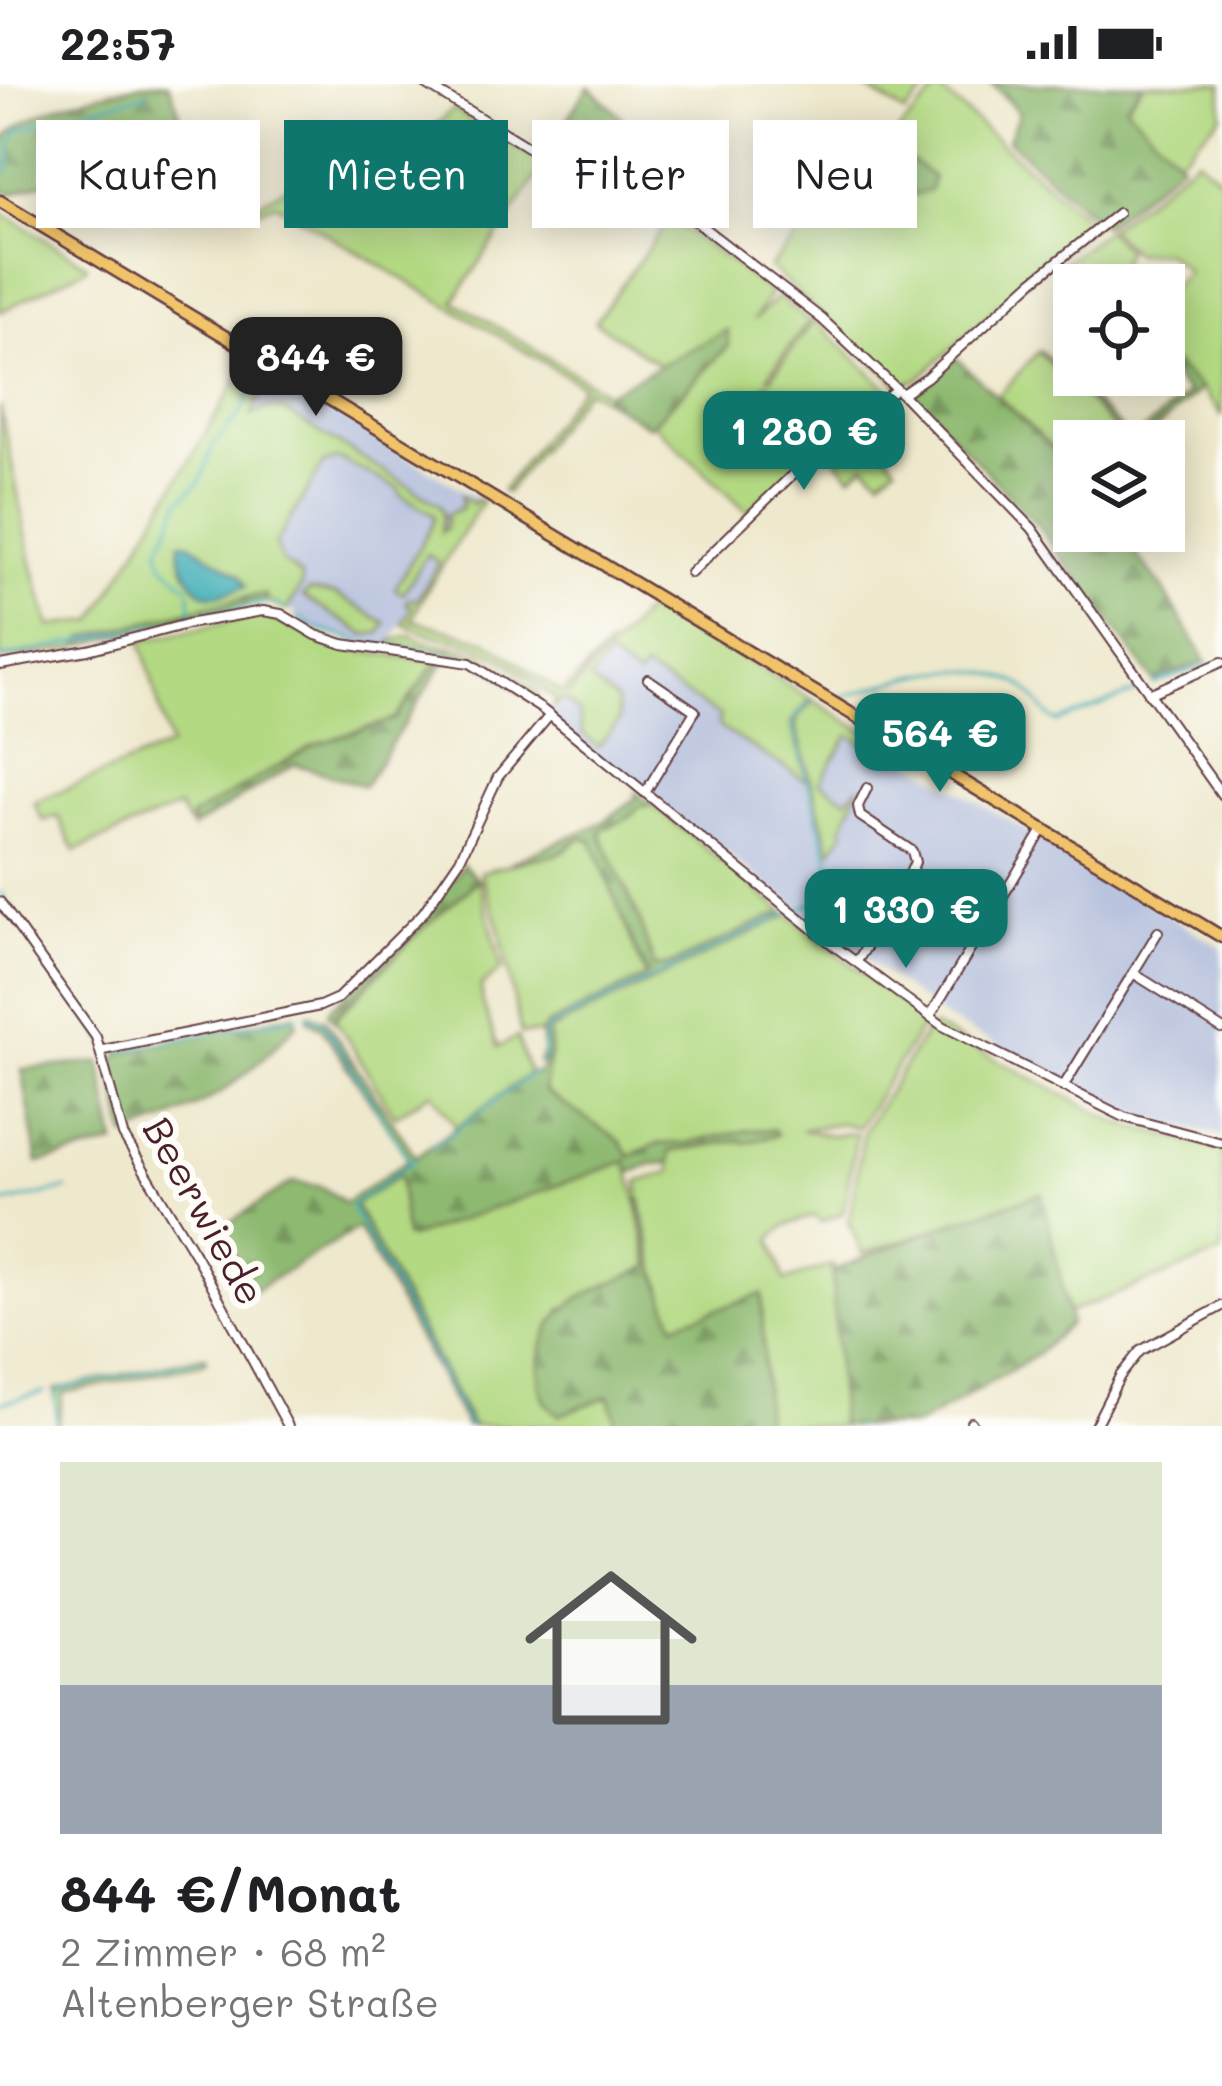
<!DOCTYPE html>
<html lang="de">
<head>
<meta charset="utf-8">
<style>
	:root { --surface:#fff; --page:#f6f6f6; --text:#202124; --muted:#757577; --accent:#0f766e }
	body { margin:0; font-family:Mali,sans-serif; background:var(--page); color:var(--text); height:100vh; display:flex; flex-direction:column; font-size:45px; white-space:nowrap }
	* { box-sizing:border-box; margin:0 }
	p { font-size:39px; color:var(--muted) }
	.icon { flex:none; width:66px; height:66px; fill:none; stroke:currentColor; stroke-width:2; stroke-linecap:round; stroke-linejoin:round }
	.map { position:relative; height:1342px; overflow:hidden }
	.panel { display:flex; flex-direction:column; background:var(--surface); flex:1 }
	.panel>* { flex:none }
	.top-card { position:absolute; left:36px; top:36px; width:1152px; height:108px; display:flex; gap:24px }
	.fabs { position:absolute; left:1053px; top:180px; display:grid; gap:24px }
	.fabs a { display:grid; place-items:center; width:132px; height:132px; border-radius:0px; background:var(--surface); box-shadow:0 6px 30px #0003; font-size:60px }
	.price { position:absolute; translate:-50% -102px; padding:0 27px; border-radius:24px; background:var(--accent); color:#fff; font-size:39px; line-height:78px; filter:drop-shadow(0 3px 6px #0008) }
	.price::after { content:''; position:absolute; left:50%; top:72px; width:36px; height:27px; margin-left:-18px; background:inherit; clip-path:polygon(0 0,100% 0,50% 100%) }
	.price.active { background:#222; color:#fff }
	ul { padding:0; list-style:none }
	li { display:grid; align-content:center; gap:24px; height:636px; padding:0 60px }
	li span { display:grid; place-items:center; height:372px; border-radius:0px; color:#555 }
	li>.icon { margin-inline-start:auto }
	span .icon { width:216px; height:216px; fill:#fffc; stroke-width:1 }
	li b { font-size:51px }
	.chip { padding:0 42px; border-radius:0px; background:var(--surface); box-shadow:0 6px 30px #0003; font-size:42px; line-height:108px }
	.chip.active { background:var(--accent); color:#fff }
	.status { display:flex; justify-content:space-between; align-items:center; height:84px; padding:0 60px; background:var(--surface); direction:ltr }
	.status svg { height:33px; fill:currentColor }
	.map>svg:first-child { display:block }
	.industrial { fill:#bac4de }
	.grass { fill:#b3d983; stroke:#7e7c57; stroke-width:3 }
	.forest { fill:url(#forest-firs); stroke:#6c6c4e; stroke-width:3 }
	.water { fill:#3cadb6; stroke:#436670; stroke-width:3 }
	.lines { fill:none; stroke-linecap:round; stroke-linejoin:round }
	.stream { stroke:#3cadb6; stroke-width:3 }
	.minor-casing { stroke:#633d43; stroke-width:12 }
	.major-casing { stroke:#633d43; stroke-width:15 }
	.minor { stroke:#fff; stroke-width:8 }
	.major { stroke:#f1c36a; stroke-width:10 }
	.labels { text-anchor:middle; stroke-width:12; stroke-linejoin:round; paint-order:stroke }
	.street-label { font-size:39px; fill:#4a1f2b; stroke:#fdfcf7 }
</style>
</head>
<body>
<div class="status"><b>22:57</b><svg viewBox="0 0 49 12"><path d="M0 12V9h3v3zM5 12V6h3v6zM10 12V3h3v9zM15 12V0h3v12zM26 1h20v11H26zM47 4h2v5h-2z"/></svg></div>
<div class="map">
<svg width="1222" height="1342" viewBox="0 0 1222 1342">
	<defs>
		<pattern id="forest-firs" width="22" height="20" patternUnits="userSpaceOnUse" patternTransform="scale(3)"><rect width="22" height="20" fill="#8eb971"/><path d="M5 1l3.5 6h-7zM16 11l3.5 6h-7z" fill="#76965d"/></pattern>
	</defs>
	<rect width="100%" height="100%" fill="#fdfcf7"/>
	<filter id="ink" filterUnits="userSpaceOnUse"><feTurbulence type="fractalNoise" baseFrequency=".00833" numOctaves="2"/><feDisplacementMap in="SourceGraphic" scale="24" xChannelSelector="R" yChannelSelector="G"/><feConvolveMatrix kernelMatrix="1 2 1 2 8 2 1 2 1" color-interpolation-filters="sRGB"/></filter>
	<filter id="wash" filterUnits="userSpaceOnUse"><feTurbulence type="fractalNoise" baseFrequency=".004" numOctaves="4" result="noise"/><feDisplacementMap in="SourceGraphic" scale="48" xChannelSelector="R" yChannelSelector="G"/><feGaussianBlur stdDeviation="2.7" result="paint"/><feColorMatrix in="noise" values="0 0 0 0 0 0 0 0 0 0 0 0 0 0 0 0 0 1.4 0 .05"/><feComposite in="paint" operator="in"/></filter>
	<g filter="url(#wash)">
		<rect width="100%" height="100%" fill="#eee8cc"/>
		<g class="industrial">
			<polygon points="248,278 477,415 389,561 360,558 317,545 291,526 266,517 266,512 84,554"/>
			<polygon points="615,559 797,610 1222,864 1222,1052 1141,1032 946,935 581,661 548,633"/>
		</g>
		<g class="grass">
			<polygon points="860,0 933,0 905,29"/>
			<polygon points="1144,0 1222,0 1222,31 1178,75 1125,22"/>
			<polygon points="939,5 1094,142 1025,198 918,295 900,302 769,183"/>
			<polygon points="453,25 545,80 454,217 607,309 604,315 586,305 506,409 502,407 582,301 275,119 250,130 248,125 302,94 351,55 349,75 363,82 385,112 421,83 409,67"/>
			<polygon points="1197,74 1222,96 1222,331 1201,305 1164,271 1164,212 1187,187 1165,168 1134,169 1109,144"/>
			<polygon points="0,128 87,181 86,184 0,228"/>
			<polygon points="670,134 771,208 754,236 778,213 809,237 768,292 771,294 814,236 886,303 886,307 829,355 767,299 762,305 783,327 774,338 809,370 748,428 653,339 729,262 727,247 660,281 595,238"/>
			<polygon points="1106,146 1126,165 1120,181 1128,195 1124,201 1083,201 1063,179"/>
			<polygon points="1038,268 1116,346 1104,357 1074,357 1074,385 998,312"/>
			<path d="M248 278 269 290 251 332 267 324 283 326 440 421 443 429 441 448 446 444 447 430 462 424V412L473 420 477 415 482 418 424 511 412 536 487 557 562 609 610 560 567 612 646 527 654 523 698 546 882 658 877 667 849 651 820 698 847 715 860 701 842 745 845 747 831 767 796 642 798 633 813 619 809 617 791 638 807 697 722 645 718 639 721 633 644 585 637 594 609 572 590 597 616 616 619 637 598 663 582 650 579 628 563 615 552 625 556 615C531 597 505 572 476 562 450 553 427 553 403 539L412 523 406 519 409 514 416 517 439 479 427 470 403 510 395 505 433 439 434 431 401 411 399 405 339 375 324 379 276 459 281 476 301 492 302 501 287 526 266 517V511L246 513 84 554 76 564 0 576V321L32 480 50 542 94 537Z"/>
			<polygon points="854,346 870,365 882,364 896,381 881,394 865,380 851,392 837,376 842,372 833,363"/>
			<polygon points="309,506 337,511 386,539 380,549 366,551 303,513"/>
			<polygon points="263,531 343,565 437,577 395,635 314,661 192,733 192,744 178,723 75,767 58,732 43,737 34,718 170,662 141,557"/>
			<polygon points="411,551 422,557 480,569 537,608 538,615 534,618 478,575 448,567 389,561 393,556"/>
			<polygon points="653,721 784,828 668,882 654,883 639,834 601,751 602,746 630,733 640,722"/>
			<polygon points="583,753 594,759 646,893 547,941 541,949 521,950 499,843 480,788 564,767"/>
			<polygon points="479,796 502,885 481,902 483,920 498,963 517,953 529,990 457,1044 432,1008 395,1032 335,935 424,843"/>
			<polygon points="788,831 921,934 922,942 858,1043 840,1039 801,1046 833,1051 857,1049 843,1129 822,1138 814,1132 786,1141 771,1155 785,1197 832,1181 835,1186 840,1342 765,1342 762,1211 674,1241 656,1186 640,1114 636,1114 650,1182 560,1226 559,1331 609,1312 617,1342 472,1342 355,1121 400,1089 405,1152 409,1154 627,1077 635,1108 640,1107 638,1098 671,1088 669,1068 775,1051 774,1046 750,1046 686,1059 656,1060 630,1072 620,1057 543,1007 550,970 548,947"/>
			<polygon points="934,943 1118,1039 1222,1066 1222,1169 1068,1229 1041,1109 862,1170 849,1136 864,1047 927,946"/>
			<polygon points="205,1272 207,1276 202,1280 63,1309 58,1342 54,1306"/>
		</g>
		<g class="forest">
			<path d="M143 0H169L187 49 11 110 0 104V59C35 19 94 13 143 0Z"/>
			<polygon points="992,0 1144,0 1126,22 1181,79 1103,142 1008,56 1019,29"/>
			<polygon points="589,2 636,47 657,108 546,68"/>
			<polygon points="896,75 913,78 933,93 930,106 915,112 887,100 885,85"/>
			<polygon points="727,246 729,261 649,342 604,315 607,309"/>
			<polygon points="1040,266 1133,356 1188,309 1164,285 1164,271 1201,305 1142,357 1104,357 1115,345"/>
			<polygon points="956,274 1074,385 1074,447 1118,447 1162,503 1206,577 1154,597 1038,442 916,313 916,308"/>
			<polygon points="266,511 266,518 187,533 79,562 84,554 206,522"/>
			<polygon points="437,577 444,578 364,702 295,680 194,743 191,733 314,661 395,635"/>
			<polygon points="636,709 653,721 640,722 630,733 602,746 601,751 639,834 654,883 668,882 771,833 784,828 788,831 549,947 550,970 544,1007 620,1057 630,1072 656,1060 686,1059 749,1046 774,1046 777,1051 746,1059 739,1056 670,1067 670,1079 651,1080 630,1089 626,1077 409,1154 405,1152 400,1090 355,1121 472,1342 466,1342 358,1144 253,1207 221,1144 293,1098 322,1103 345,1119 406,1077 407,1072 321,943 308,936 310,930 325,936 416,1073 530,989 537,990 543,981 538,978 544,968 541,949 547,941 646,893 592,757 582,753 556,771 509,779 602,739 636,714"/>
			<polygon points="463,781 479,796 424,843 337,929 335,937 328,929 331,924 420,841"/>
			<path d="M295 930 297 940C237 1005 208 1021 126 1052L111 983 120 969Z"/>
			<polygon points="100,978 116,1060 38,1079 22,985"/>
			<polygon points="1042,1109 1070,1239 1035,1272 916,1342 840,1342 832,1187 945,1141"/>
			<path d="M636 1113H640L655 1185 674 1240 762 1210 765 1342H617L609 1312 559 1331C541 1317 538 1305 539 1282 544 1214 597 1208 650 1182Z"/>
		</g>
		<path class="water" d="M180 458 190 459 240 491 246 502C236 506 217 514 206 510 190 503 177 473 180 458Z"/>
		<g class="lines">
			<g class="stream">
				<polyline points="0,92 10,83 11,58 19,45 148,9"/>
				<polyline points="188,503 163,480 159,466 181,416 201,396 213,361 239,332 254,303"/>
				<polyline points="190,508 191,530"/>
				<polyline points="273,519 285,525"/>
				<polyline points="297,533 317,545 362,558"/>
				<polyline points="369,559 428,566"/>
				<polyline points="433,567 477,577 508,597"/>
				<polyline points="0,574 267,518"/>
				<polyline points="1154,600 1209,580"/>
				<path d="M842 613C899 596 960 571 1018 599 1036 608 1041 631 1058 638L1141 606"/>
				<polyline points="0,808 25,846"/>
				<polyline points="801,824 838,808 793,641 794,634 812,617"/>
				<polyline points="44,874 107,959"/>
				<polyline points="307,932 321,936 328,946 410,1078"/>
				<polyline points="119,967 297,932"/>
				<path d="M541 979C549 967 540 954 548 944L788 829"/>
				<polyline points="430,1065 534,988"/>
				<polyline points="416,1075 351,1122 469,1342"/>
				<polyline points="0,1120 67,1105"/>
				<polyline points="0,1319 44,1308"/>
				<polyline points="57,1342 55,1311 61,1305 204,1275"/>
				<polyline points="855,1342 856,1342"/>
			</g>
		</g>
	</g>
	<g filter="url(#ink)">
		<g class="lines">
			<defs>
				<g id="minor">
					<polyline points="425,0 542,72 673,120 822,235 902,310 1032,444 1222,711"/>
					<polyline points="902,310 927,293 1033,197 1118,129"/>
					<polyline points="691,489 790,393 895,306"/>
					<polyline points="0,581 88,566 187,540 263,527 281,530 316,551 343,560 470,579 543,626 837,864 943,942 1124,1033 1222,1059"/>
					<polyline points="1149,610 1222,578"/>
					<polyline points="645,709 695,627 648,595"/>
					<polyline points="0,818 96,953 123,1051 196,1172 288,1342"/>
					<polyline points="1158,848 1133,889 1222,945"/>
					<polyline points="857,877 898,816 915,778 912,767 860,732 858,722 867,704"/>
					<polyline points="930,932 1043,746"/>
					<polyline points="103,966 320,922 338,914 423,829 460,775 498,693 550,631"/>
					<polyline points="1063,1003 1133,889"/>
					<polyline points="971,1338 973,1342"/>
					<polyline points="1095,1342 1120,1292 1140,1267 1222,1222"/>
				</g>
				<polyline id="major" points="0,117 1222,853"/>
			</defs>
			<use href="#minor" class="minor-casing"/>
			<use href="#major" class="major-casing"/>
			<use href="#minor" class="minor"/>
			<use href="#major" class="major"/>
		</g>
	</g>
	<g class="labels">
		<g class="street-label">
			<text transform="translate(204 1127) rotate(61)" y="14">Beerwiede</text>
		</g>
	</g>
</svg>
<div class="fabs">
<a><svg class="icon" aria-label="locate" viewBox="0 0 24 24"><circle cx="12" cy="12" r="6"/><path d="M12 2v4M12 18v4M2 12h4M18 12h4"/></svg></a>
<a><svg class="icon" aria-label="layers" viewBox="0 0 24 24"><path d="M12 4l9 5-9 5-9-5zM3 14l9 5 9-5"/></svg></a>
</div>
<b class="price active" style="left:316px;top:335px">844 €</b>
<b class="price" style="left:804px;top:409px">1 280 €</b>
<b class="price" style="left:940px;top:711px">564 €</b>
<b class="price" style="left:906px;top:887px">1 330 €</b>
<div class="top-card">
<a class="chip">Kaufen</a>
<a class="chip active">Mieten</a>
<a class="chip">Filter</a>
<a class="chip">Neu</a>
</div>
</div>
<section class="panel">
<ul>
<li><span style="background:linear-gradient(#dfe7d0 60%,#9aa5b1 0)"><svg class="icon" aria-label="home" viewBox="0 0 24 24"><path d="M3 11l9-7 9 7M6 9v11h12V9"/></svg></span><div><b>844 €/Monat</b><p>2 Zimmer · 68 m²</p><p>Altenberger Straße</p></div></li>
</ul>
</section>
</body>
</html>
